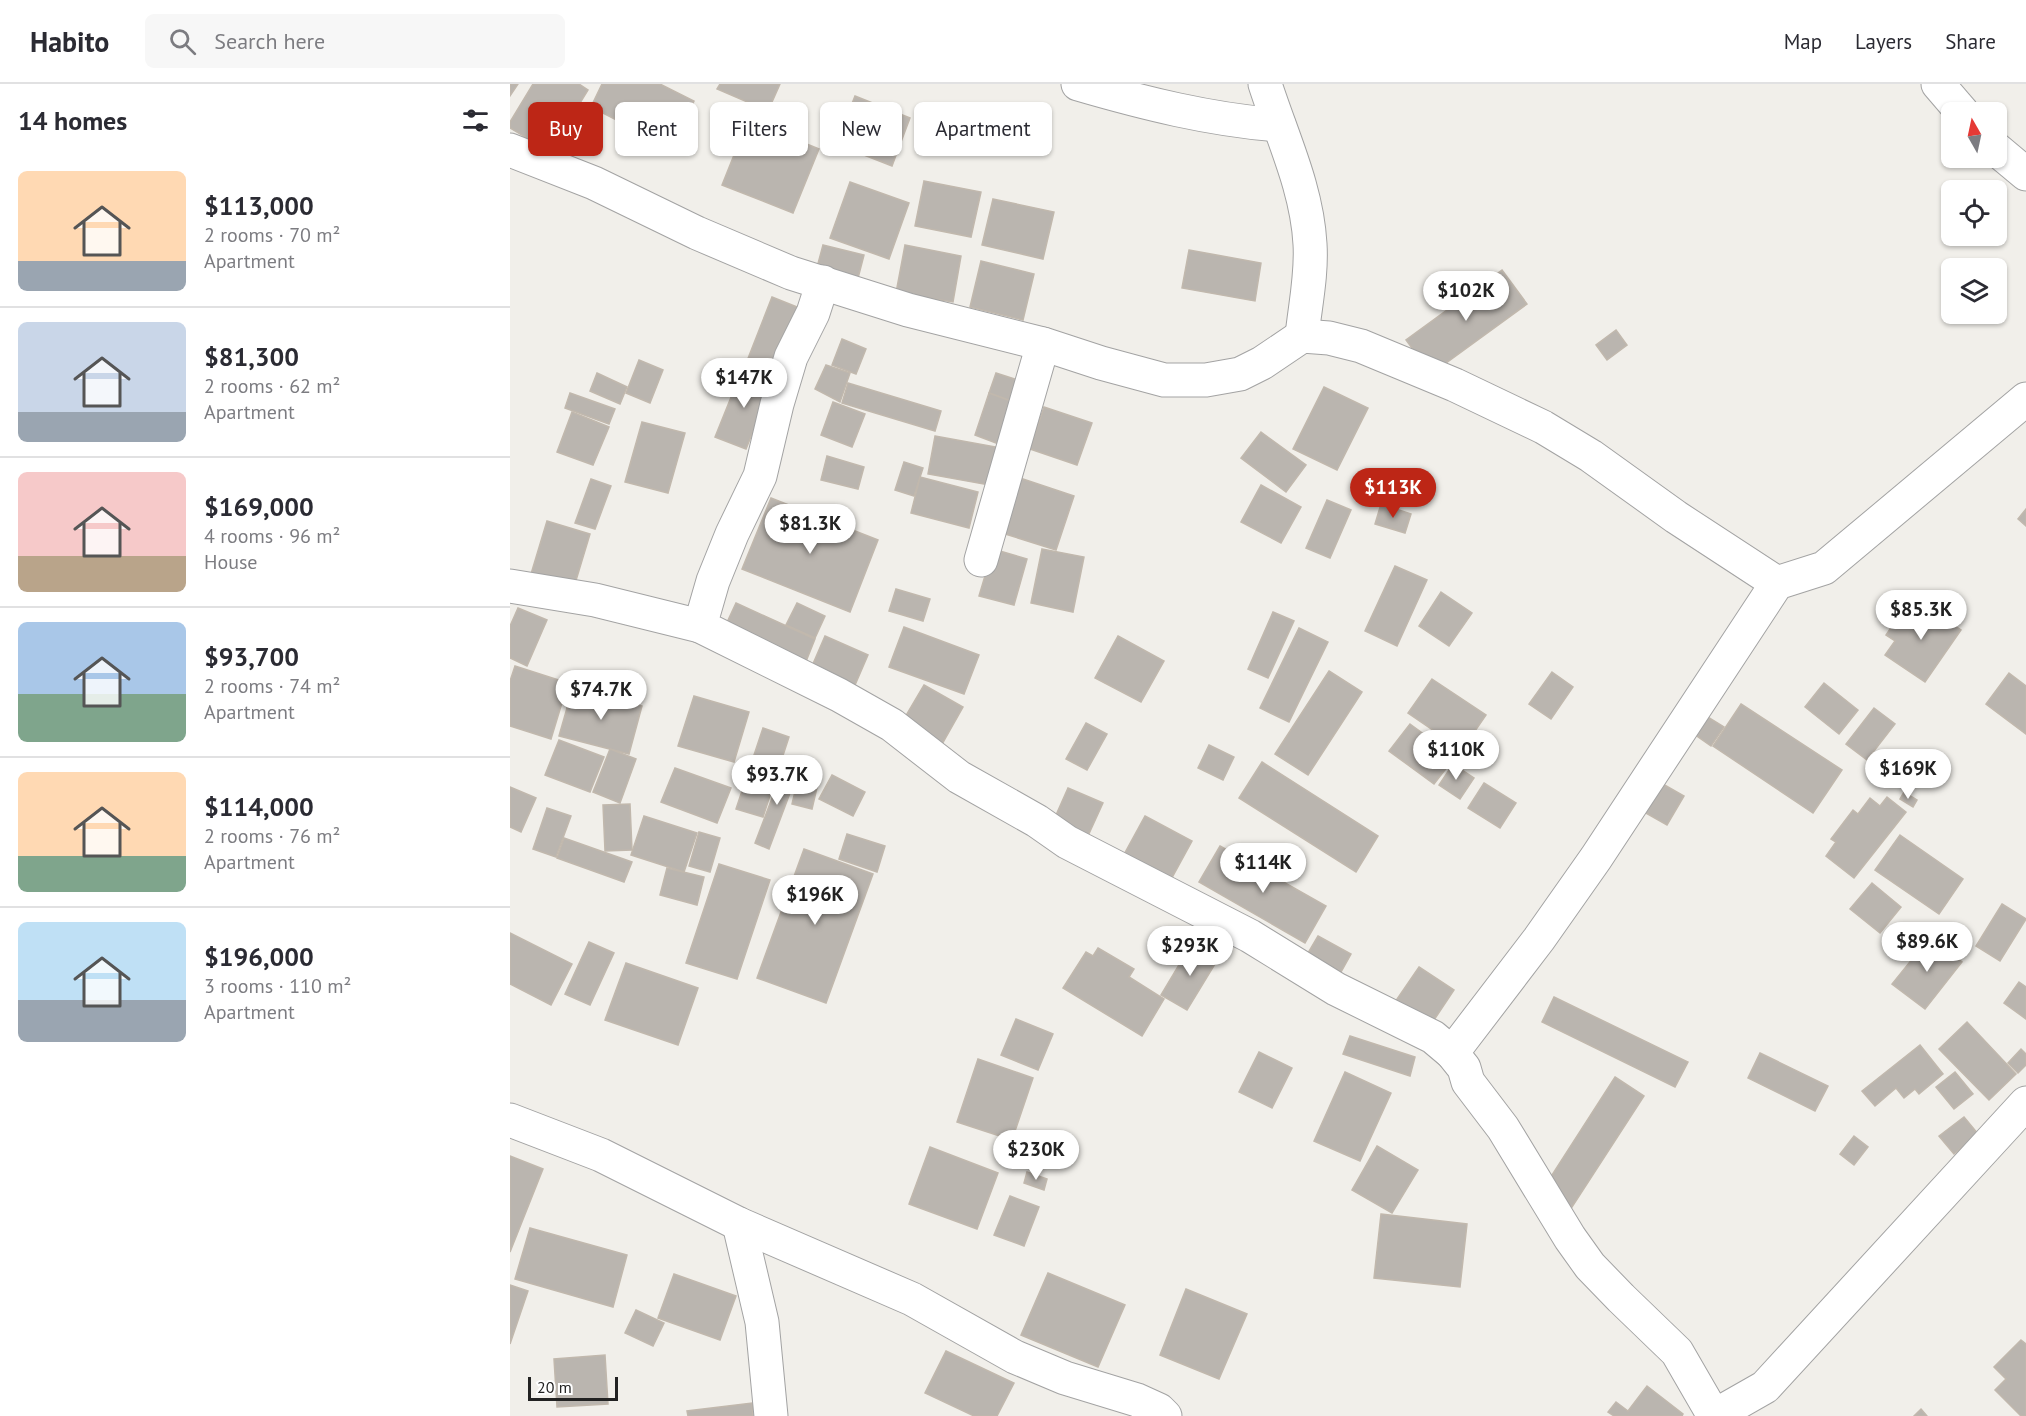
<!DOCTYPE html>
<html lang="en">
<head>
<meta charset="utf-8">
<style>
	:root { --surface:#fff; --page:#f7f7f7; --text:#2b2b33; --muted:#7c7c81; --line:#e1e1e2; --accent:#bd2616 }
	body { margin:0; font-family:"PT Sans",sans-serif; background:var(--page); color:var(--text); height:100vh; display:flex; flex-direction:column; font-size:22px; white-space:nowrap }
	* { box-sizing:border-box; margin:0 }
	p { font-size:20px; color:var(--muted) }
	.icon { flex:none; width:33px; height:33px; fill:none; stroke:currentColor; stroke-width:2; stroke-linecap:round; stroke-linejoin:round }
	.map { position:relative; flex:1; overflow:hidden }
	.sheet { display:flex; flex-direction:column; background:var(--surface); width:510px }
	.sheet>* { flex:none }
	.hud { position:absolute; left:18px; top:18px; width:570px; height:54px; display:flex; gap:12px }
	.needle { width:39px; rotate:351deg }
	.tools { position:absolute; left:1431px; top:18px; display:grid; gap:12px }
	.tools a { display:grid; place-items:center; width:66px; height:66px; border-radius:9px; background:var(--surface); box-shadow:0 2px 4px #0004; font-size:30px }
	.scale { position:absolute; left:18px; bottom:15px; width:90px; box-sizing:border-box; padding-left:6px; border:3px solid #222; border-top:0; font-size:16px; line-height:21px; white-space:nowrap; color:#222; -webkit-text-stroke:4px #fff; paint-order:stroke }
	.price { position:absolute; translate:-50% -51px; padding:0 14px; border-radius:21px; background:#fff; color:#222; font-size:20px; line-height:39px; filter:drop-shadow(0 2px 3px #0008) }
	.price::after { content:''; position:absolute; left:50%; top:36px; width:18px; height:14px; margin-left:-9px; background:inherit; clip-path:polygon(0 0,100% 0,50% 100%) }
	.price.on { background:var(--accent); color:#fff }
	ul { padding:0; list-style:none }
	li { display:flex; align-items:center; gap:18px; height:150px; padding:0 18px }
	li+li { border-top:2px solid var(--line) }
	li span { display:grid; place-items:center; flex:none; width:168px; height:120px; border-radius:9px; color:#555 }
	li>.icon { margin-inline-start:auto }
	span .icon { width:72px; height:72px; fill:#fffc; stroke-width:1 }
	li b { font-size:26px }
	h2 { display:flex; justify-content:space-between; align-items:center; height:72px; padding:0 18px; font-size:26px }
	.pill { padding:0 21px; border-radius:9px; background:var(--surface); box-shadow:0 2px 4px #0004; font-size:21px; line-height:54px }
	.pill.on { background:var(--accent); color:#fff }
	header { display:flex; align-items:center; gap:36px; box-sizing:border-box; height:84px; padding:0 30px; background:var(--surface); border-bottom:2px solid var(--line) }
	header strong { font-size:28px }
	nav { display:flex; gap:33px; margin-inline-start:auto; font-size:21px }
	.search { width:420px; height:54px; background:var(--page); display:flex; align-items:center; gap:15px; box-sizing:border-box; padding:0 21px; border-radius:9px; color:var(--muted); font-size:22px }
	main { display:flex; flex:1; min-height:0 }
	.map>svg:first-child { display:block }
	.building { fill:#bab5af; stroke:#c1b8ad; stroke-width:1.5 }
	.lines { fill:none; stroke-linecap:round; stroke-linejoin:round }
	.minor-casing { stroke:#a3a3a3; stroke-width:35 }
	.minor { stroke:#fff; stroke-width:33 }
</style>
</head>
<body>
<header>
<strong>Habito</strong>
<div class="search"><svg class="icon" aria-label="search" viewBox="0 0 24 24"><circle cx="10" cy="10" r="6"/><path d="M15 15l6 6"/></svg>Search here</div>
<nav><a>Map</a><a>Layers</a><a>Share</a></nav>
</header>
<main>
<section class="sheet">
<h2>14 homes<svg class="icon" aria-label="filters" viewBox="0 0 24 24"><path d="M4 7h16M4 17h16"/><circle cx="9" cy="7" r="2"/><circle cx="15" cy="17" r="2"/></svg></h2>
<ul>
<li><span style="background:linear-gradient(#ffd9b3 75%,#9aa5b1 0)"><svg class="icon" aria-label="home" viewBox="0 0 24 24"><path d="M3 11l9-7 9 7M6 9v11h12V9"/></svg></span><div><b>$113,000</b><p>2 rooms · 70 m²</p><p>Apartment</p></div></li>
<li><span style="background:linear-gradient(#c9d6e8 75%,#9aa5b1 0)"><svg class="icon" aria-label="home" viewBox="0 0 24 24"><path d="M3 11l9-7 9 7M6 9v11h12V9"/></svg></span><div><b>$81,300</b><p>2 rooms · 62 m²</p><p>Apartment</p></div></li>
<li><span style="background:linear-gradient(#f6c9c9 70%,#b9a48a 0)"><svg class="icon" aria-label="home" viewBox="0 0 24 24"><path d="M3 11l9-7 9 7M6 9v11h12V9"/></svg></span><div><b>$169,000</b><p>4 rooms · 96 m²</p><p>House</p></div></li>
<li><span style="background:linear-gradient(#a9c7e8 60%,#7fa58c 0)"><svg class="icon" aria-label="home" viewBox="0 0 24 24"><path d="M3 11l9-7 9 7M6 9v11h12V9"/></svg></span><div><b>$93,700</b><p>2 rooms · 74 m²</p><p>Apartment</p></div></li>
<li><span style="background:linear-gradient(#ffd9b3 70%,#7fa58c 0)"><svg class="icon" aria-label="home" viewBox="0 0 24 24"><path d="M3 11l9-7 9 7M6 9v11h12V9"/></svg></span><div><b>$114,000</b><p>2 rooms · 76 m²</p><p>Apartment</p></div></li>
<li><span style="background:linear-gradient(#bfe0f5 65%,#9aa5b1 0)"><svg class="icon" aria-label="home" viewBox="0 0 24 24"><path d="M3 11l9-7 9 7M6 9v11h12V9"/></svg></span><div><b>$196,000</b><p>3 rooms · 110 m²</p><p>Apartment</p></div></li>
</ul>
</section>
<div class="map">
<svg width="1516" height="1332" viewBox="0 0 1516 1332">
	<rect width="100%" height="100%" fill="#f1efea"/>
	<g class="building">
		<polygon points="0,0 8,0 0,12"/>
		<polygon points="23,0 69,0 78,6 40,68 0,44 0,38"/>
		<polygon points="92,0 150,0 184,17 161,64 81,23"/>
		<polygon points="210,0 270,0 258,27 207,5"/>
		<polygon points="345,12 400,34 382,82 326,60"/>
		<polygon points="238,36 309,65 283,129 212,101"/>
		<polygon points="414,97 471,108 461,153 405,142"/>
		<polygon points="340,98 399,119 379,175 320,154"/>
		<polygon points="483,115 544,128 533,175 472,161"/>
		<polygon points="313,161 354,171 347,198 306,187"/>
		<polygon points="395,161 451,172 443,218 386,209"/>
		<polygon points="679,166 751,179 745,217 672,204"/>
		<polygon points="471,177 524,190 513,236 460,223"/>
		<polygon points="992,186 1017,220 921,290 896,256"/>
		<polygon points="262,213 292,225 264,294 235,282"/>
		<polygon points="1106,246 1117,261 1097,276 1086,261"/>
		<polygon points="332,255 356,265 346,290 322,281"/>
		<polygon points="129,276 153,286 140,319 116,309"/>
		<polygon points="316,281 340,289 330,318 305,305"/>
		<polygon points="232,286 263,298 236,365 205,353"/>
		<polygon points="87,289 117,303 110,320 80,307"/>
		<polygon points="486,289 517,299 509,320 479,309"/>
		<polygon points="338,299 431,327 425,347 332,319"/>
		<polygon points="814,303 858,324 827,386 783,365"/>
		<polygon points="60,309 105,325 99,340 55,324"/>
		<polygon points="479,309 509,320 494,362 465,351"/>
		<polygon points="323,318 355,330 342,363 311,351"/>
		<polygon points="534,323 582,339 567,381 520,365"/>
		<polygon points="62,328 99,343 83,381 47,368"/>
		<polygon points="132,338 175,349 158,409 115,398"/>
		<polygon points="751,348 796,381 776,408 731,374"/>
		<polygon points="425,352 497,365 490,403 418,390"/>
		<polygon points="317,372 354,383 348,405 311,396"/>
		<polygon points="394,378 413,384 404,412 385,406"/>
		<polygon points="410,393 468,408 459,444 401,429"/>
		<polygon points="510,394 564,412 546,466 492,449"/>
		<polygon points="81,395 101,402 85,445 65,439"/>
		<polygon points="751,401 791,423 771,459 731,438"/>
		<polygon points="261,414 368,456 340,528 232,485"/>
		<polygon points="817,416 841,426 820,474 796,464"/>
		<polygon points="871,420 901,430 895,449 865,440"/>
		<polygon points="1516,425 1516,442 1508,435"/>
		<polygon points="37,437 80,450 64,503 21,490"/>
		<polygon points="483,465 517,475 504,521 469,512"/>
		<polygon points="532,465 574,473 563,528 521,519"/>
		<polygon points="885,482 917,496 887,562 855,547"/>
		<polygon points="386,505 420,515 413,537 379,527"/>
		<polygon points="931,508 962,529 939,562 909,542"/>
		<polygon points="226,519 305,555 293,585 212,549"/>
		<polygon points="287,519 315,532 305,554 276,541"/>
		<polygon points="1411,519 1451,546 1415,598 1375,571 1385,557 1376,551 1390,530 1400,536"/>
		<polygon points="8,524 37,536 17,582 0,574 0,542"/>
		<polygon points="763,528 784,537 758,594 738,585"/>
		<polygon points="394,543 469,571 454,610 379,583"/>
		<polygon points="789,544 818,558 779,638 750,624"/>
		<polygon points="315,552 358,571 342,608 299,589"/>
		<polygon points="608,552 654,577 631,618 585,594"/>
		<polygon points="5,582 58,599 41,655 0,642 0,597"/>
		<polygon points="819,587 852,608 798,691 765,670"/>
		<polygon points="1042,588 1063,603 1041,635 1019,620"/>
		<polygon points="1499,589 1516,602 1516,650 1476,620"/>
		<polygon points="922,595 976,631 952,666 898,629"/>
		<polygon points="1314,599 1348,626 1329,650 1295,623"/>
		<polygon points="414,601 453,623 431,662 391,640"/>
		<polygon points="63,603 132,622 119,670 49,652"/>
		<polygon points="184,612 239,628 224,678 168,662"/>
		<polygon points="1231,620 1332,686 1303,729 1203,662"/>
		<polygon points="1364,624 1385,640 1357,676 1336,660"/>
		<polygon points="1196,632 1214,643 1201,662 1184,650"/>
		<polygon points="576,639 597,650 577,686 556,675"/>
		<polygon points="900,640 945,673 924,700 879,667"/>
		<polygon points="253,644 279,653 253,733 226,725"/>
		<polygon points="49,656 94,673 80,708 35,691"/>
		<polygon points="699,661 724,673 713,696 688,684"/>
		<polygon points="100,665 126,675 110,719 83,708"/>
		<polygon points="752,678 868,752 846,788 729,714"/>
		<polygon points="275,680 289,685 259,765 245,759"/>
		<polygon points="943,680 964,694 950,715 929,701"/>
		<polygon points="165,684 221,704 207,739 151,718"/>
		<polygon points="289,691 309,695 302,725 282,720"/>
		<polygon points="322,691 355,708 343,732 309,715"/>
		<polygon points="974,699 1006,719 990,744 958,724"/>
		<polygon points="1151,699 1174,712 1157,741 1134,728"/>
		<polygon points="0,703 26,714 11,748 0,743"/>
		<polygon points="558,704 593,719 577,754 543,738"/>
		<polygon points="1394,708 1407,716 1403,723 1390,715"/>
		<polygon points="1377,713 1396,728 1344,794 1316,772 1326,758 1321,755 1343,726 1348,730 1360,714 1370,722"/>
		<polygon points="120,720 122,766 95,767 93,721"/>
		<polygon points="37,724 61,732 46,773 23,765"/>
		<polygon points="134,732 187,749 174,788 121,771"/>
		<polygon points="635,732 682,757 658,801 611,776"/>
		<polygon points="189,748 210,754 200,788 179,782"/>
		<polygon points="337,750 375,762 367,788 329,775"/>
		<polygon points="1390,751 1453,795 1429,830 1365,786"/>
		<polygon points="54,754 122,778 114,798 47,774"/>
		<polygon points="710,762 816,822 795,859 689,798"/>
		<polygon points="294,765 363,790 316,919 247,894"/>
		<polygon points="209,780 260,796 227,895 176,879"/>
		<polygon points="157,784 194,793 187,821 150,811"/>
		<polygon points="1362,799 1391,823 1370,849 1340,825"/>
		<polygon points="1492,820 1516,835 1490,877 1466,862"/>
		<polygon points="1397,844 1404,854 1389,864 1382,854"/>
		<polygon points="0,849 62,880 41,921 0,900"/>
		<polygon points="808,852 841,870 831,888 798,869"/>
		<polygon points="1420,853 1452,878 1415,925 1382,900"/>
		<polygon points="79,858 104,869 80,921 55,910"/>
		<polygon points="682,859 708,875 677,926 651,911"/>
		<polygon points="588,864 624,885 619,893 654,915 632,952 553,904 576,868 583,872"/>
		<polygon points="116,879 188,904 168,961 95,936"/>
		<polygon points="909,883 944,906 920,942 885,918"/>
		<polygon points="1509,898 1516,903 1516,935 1494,919"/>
		<polygon points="1044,913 1178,978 1165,1003 1032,938"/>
		<polygon points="506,935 543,950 528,986 491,971"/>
		<polygon points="1457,938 1506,990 1479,1016 1429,965"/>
		<polygon points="840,952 905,973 900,992 833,970"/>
		<polygon points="1410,961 1433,990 1409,1010 1405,1005 1394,1014 1386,1004 1365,1022 1352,1007"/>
		<polygon points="1511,965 1516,970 1516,981 1508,989 1498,979"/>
		<polygon points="749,968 782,984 762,1024 729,1008"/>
		<polygon points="1250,969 1318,1002 1305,1027 1238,994"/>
		<polygon points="468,975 523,994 502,1056 447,1038"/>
		<polygon points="835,988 881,1009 850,1077 804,1057"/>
		<polygon points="1445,988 1463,1010 1444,1025 1426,1003"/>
		<polygon points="1105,993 1134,1012 1062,1123 1033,1105"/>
		<polygon points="1454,1033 1468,1050 1444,1070 1429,1052"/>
		<polygon points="1344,1052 1358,1063 1344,1081 1330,1070"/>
		<polygon points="867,1062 908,1086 882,1129 842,1106"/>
		<polygon points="420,1063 488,1089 467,1145 399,1120"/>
		<polygon points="0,1072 33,1085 0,1168"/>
		<polygon points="517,1088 537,1095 534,1106 514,1099"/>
		<polygon points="500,1112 529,1123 514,1162 484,1151"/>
		<polygon points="871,1130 957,1140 950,1203 864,1194"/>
		<polygon points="20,1144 117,1171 103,1223 5,1195"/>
		<polygon points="538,1189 615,1221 588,1283 511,1251"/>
		<polygon points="164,1190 226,1212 210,1256 148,1234"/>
		<polygon points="0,1201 18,1207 0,1260"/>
		<polygon points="676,1205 737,1230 709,1295 650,1271"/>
		<polygon points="126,1226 154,1239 143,1262 115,1249"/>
		<polygon points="1511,1256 1516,1260 1516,1332 1511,1332 1485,1306 1496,1295 1484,1283"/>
		<polygon points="436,1267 504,1299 487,1332 464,1332 415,1309"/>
		<polygon points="95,1271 98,1320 47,1323 44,1275"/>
		<polygon points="1137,1302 1173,1330 1172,1332 1104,1332 1098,1328 1106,1318 1118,1327"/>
		<polygon points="242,1319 243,1332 178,1332 177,1327"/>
		<polygon points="1411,1325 1417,1332 1404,1332"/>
	</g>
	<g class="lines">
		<defs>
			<g id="minor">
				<path d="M568 0C633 19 701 36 769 41"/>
				<path d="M755 0C772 53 797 104 800 160 802 191 795 222 792 252"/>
				<polyline points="1428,0 1452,28"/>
				<polyline points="1486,65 1516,90"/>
				<polyline points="0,66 84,99 187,149 281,189 398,226 533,260 591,279 654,296 696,296 730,290 752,279 792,252 819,254 851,262 945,301 1033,343 1081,372 1166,433 1267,499"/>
				<polyline points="313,198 303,229 281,273 267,320 250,392 222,450 203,497 190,542 329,611 382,641 449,693 527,737 557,758 740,852 826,905 923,953 942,969 954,984 958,998 993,1044 1060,1154 1080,1182 1111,1214 1167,1268 1204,1332"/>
				<polyline points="471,476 533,260"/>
				<polyline points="0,502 85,516 190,542"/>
				<polyline points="942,969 1029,855 1086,774 1267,499 1314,484 1516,315"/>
				<polyline points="0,1036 91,1071 229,1140 402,1215 505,1273 555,1294 627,1316 649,1326 655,1332"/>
				<polyline points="229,1140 252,1238 261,1332"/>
				<polyline points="1204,1332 1255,1303 1516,1019"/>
			</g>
		</defs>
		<use href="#minor" class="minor-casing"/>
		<use href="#minor" class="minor"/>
	</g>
</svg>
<div class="tools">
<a><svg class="needle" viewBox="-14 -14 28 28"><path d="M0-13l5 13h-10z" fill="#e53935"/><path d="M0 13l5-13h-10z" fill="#7c7c81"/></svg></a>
<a><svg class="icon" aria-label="locate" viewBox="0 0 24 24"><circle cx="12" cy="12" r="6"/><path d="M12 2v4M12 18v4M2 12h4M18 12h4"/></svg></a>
<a><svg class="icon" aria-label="layers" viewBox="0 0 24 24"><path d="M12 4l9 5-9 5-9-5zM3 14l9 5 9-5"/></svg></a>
</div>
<div class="scale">20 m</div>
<b class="price" style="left:956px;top:238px">$102K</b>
<b class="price" style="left:234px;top:325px">$147K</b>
<b class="price on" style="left:883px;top:435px">$113K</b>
<b class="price" style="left:300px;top:471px">$81.3K</b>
<b class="price" style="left:1411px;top:557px">$85.3K</b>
<b class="price" style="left:91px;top:637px">$74.7K</b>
<b class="price" style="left:946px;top:697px">$110K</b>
<b class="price" style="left:1398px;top:716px">$169K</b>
<b class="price" style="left:267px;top:722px">$93.7K</b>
<b class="price" style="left:753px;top:810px">$114K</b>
<b class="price" style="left:305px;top:842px">$196K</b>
<b class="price" style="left:1417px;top:889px">$89.6K</b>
<b class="price" style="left:680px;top:893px">$293K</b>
<b class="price" style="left:526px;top:1097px">$230K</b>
<div class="hud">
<a class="pill on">Buy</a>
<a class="pill">Rent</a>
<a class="pill">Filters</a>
<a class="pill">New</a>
<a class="pill">Apartment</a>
</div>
</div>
</main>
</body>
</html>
